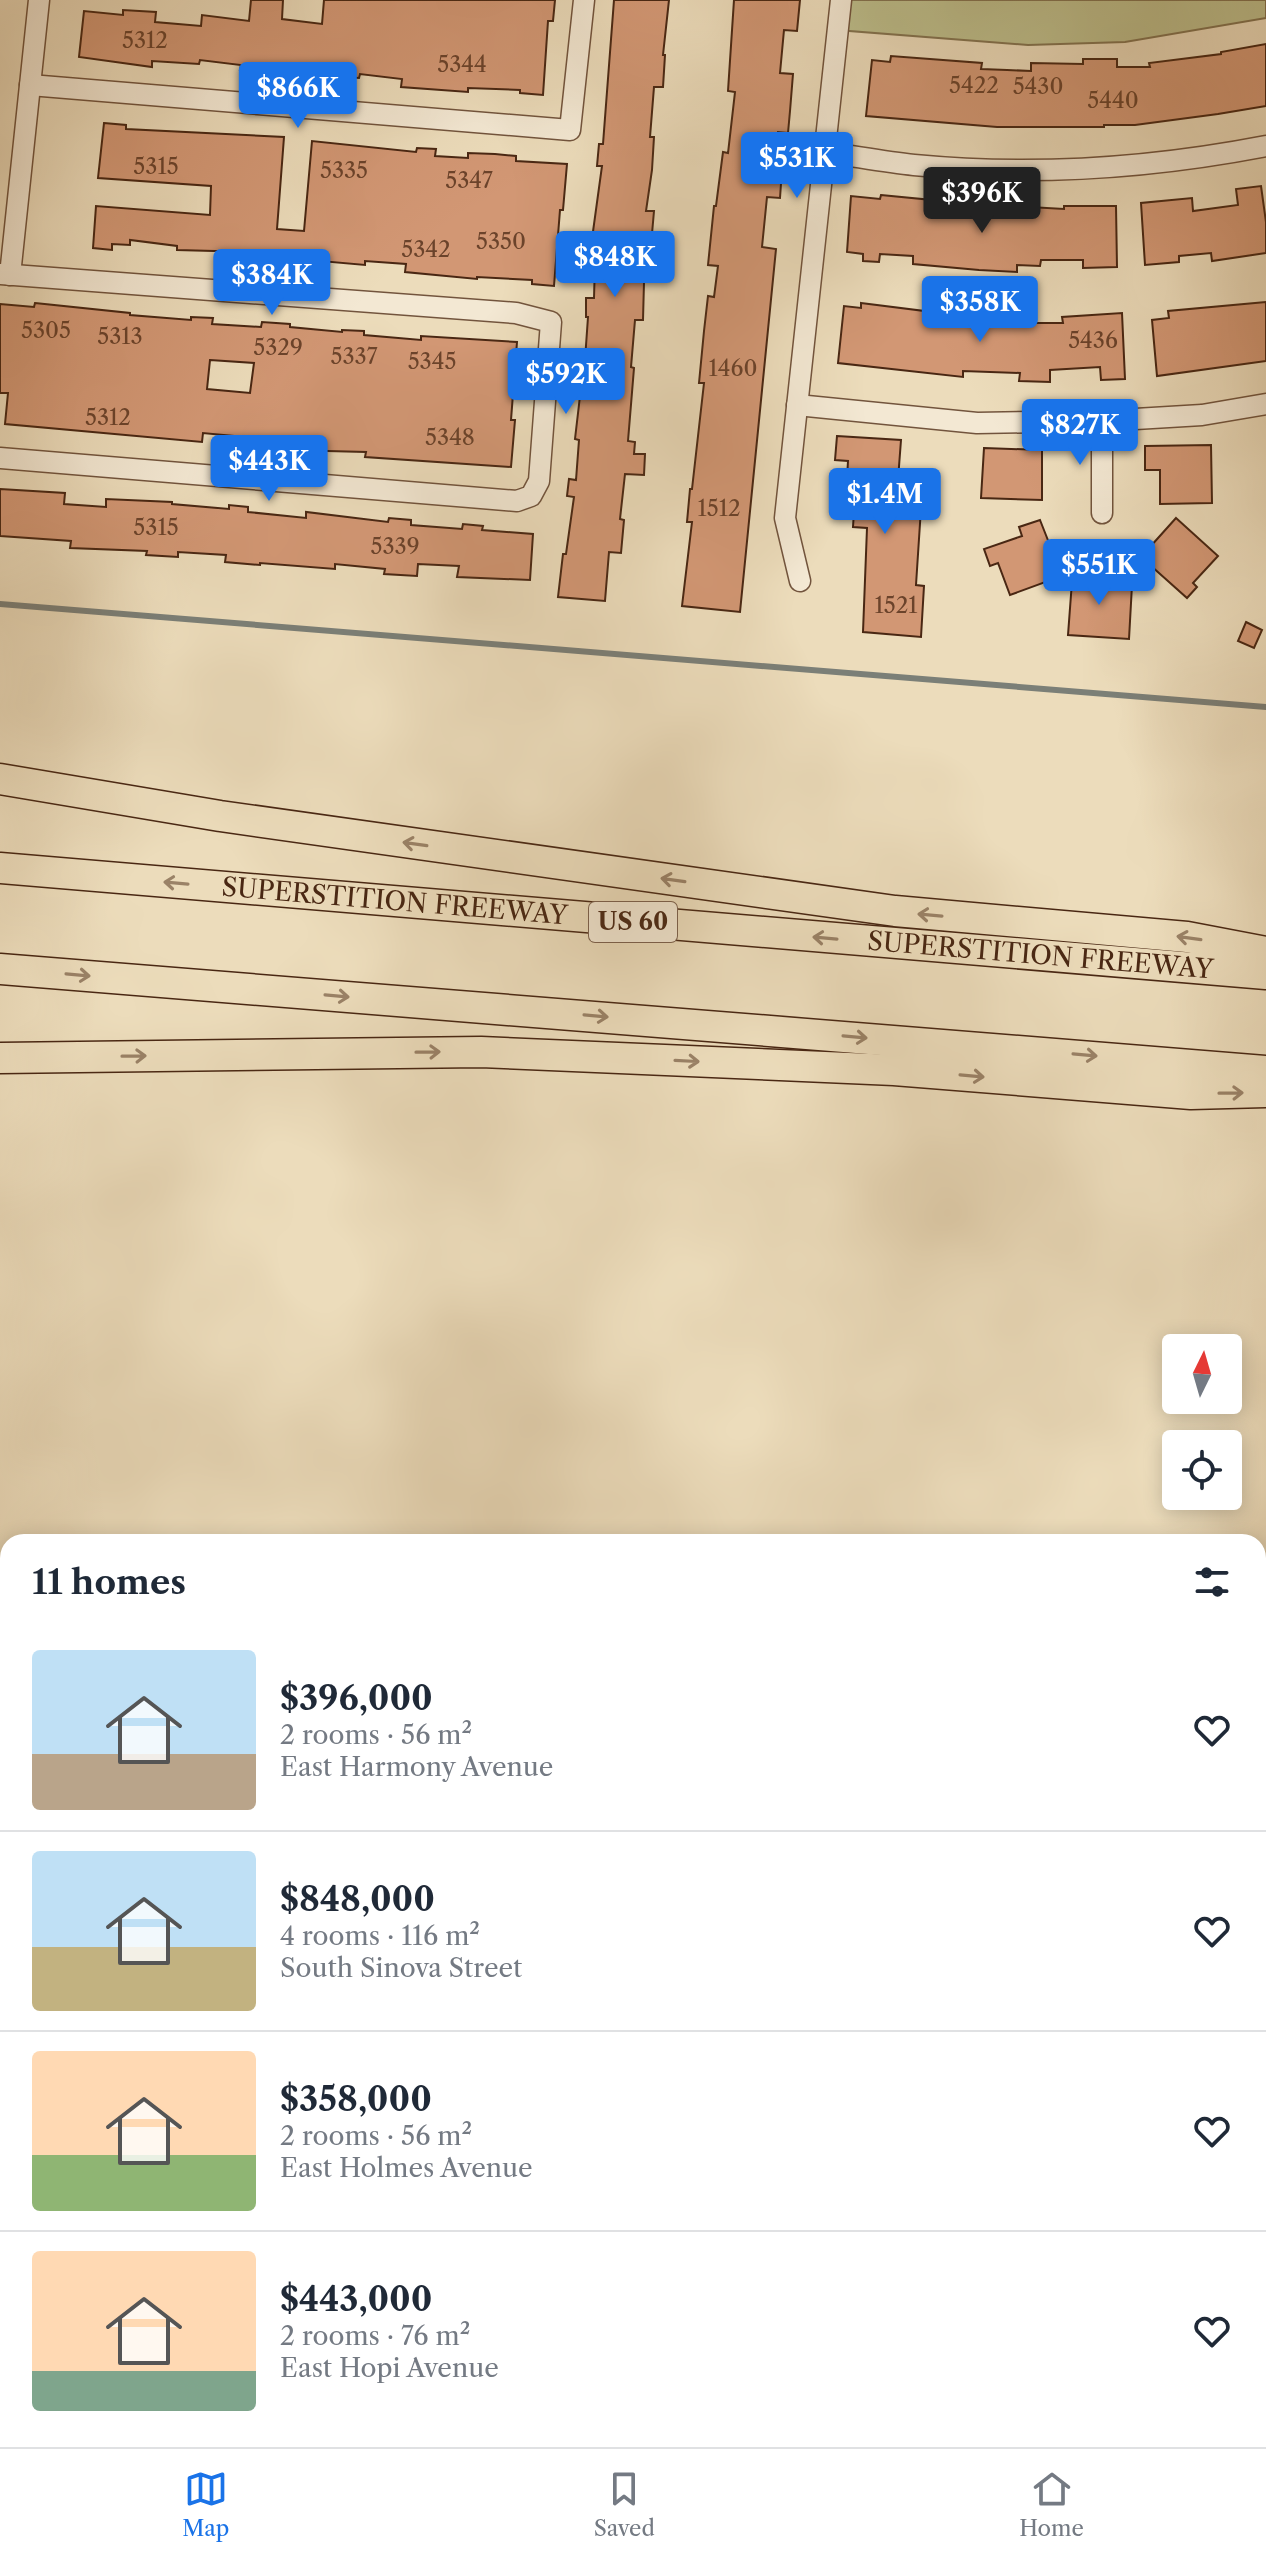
<!DOCTYPE html>
<html lang="en">
<head>
<meta charset="utf-8">
<style>
	:root { --surface:#fff; --page:#f6f6f7; --text:#1f2937; --muted:#747a83; --line:#e0e1e3; --accent:#1a73e8 }
	body { margin:0; font-family:"Libre Caslon Text",serif; background:var(--page); color:var(--text); height:100vh; display:flex; flex-direction:column; font-size:30px; white-space:nowrap }
	* { box-sizing:border-box; margin:0 }
	p { font-size:26px; color:var(--muted) }
	.icon { flex:none; width:44px; height:44px; fill:none; stroke:currentColor; stroke-width:2; stroke-linecap:round; stroke-linejoin:round }
	.map { position:relative; flex:1; overflow:hidden }
	.drawer { position:absolute; left:0px; top:1534px; width:1266px; height:914px; display:flex; flex-direction:column; background:var(--surface); border-radius:24px 24px 0 0; box-shadow:0 4px 20px #0003 }
	.drawer>* { flex:none }
	.needle { width:52px; rotate:5deg }
	.controls { position:absolute; left:1162px; top:1334px; display:grid; gap:16px }
	.controls a { display:grid; place-items:center; width:80px; height:80px; border-radius:8px; background:var(--surface); box-shadow:0 4px 20px #0003; font-size:40px }
	.price { position:absolute; translate:-50% -68px; padding:0 18px; border-radius:8px; background:var(--accent); color:#fff; font-size:26px; line-height:52px; filter:drop-shadow(0 2px 4px #0008) }
	.price::after { content:''; position:absolute; left:50%; top:48px; width:24px; height:18px; margin-left:-12px; background:inherit; clip-path:polygon(0 0,100% 0,50% 100%) }
	.price.on { background:#222; color:#fff }
	ul { padding:0; list-style:none }
	li { display:flex; align-items:center; gap:24px; height:200px; padding:0 32px }
	li+li { border-top:2px solid var(--line) }
	li span { display:grid; place-items:center; flex:none; width:224px; height:160px; border-radius:8px; color:#555 }
	li>.icon { margin-inline-start:auto }
	span .icon { width:96px; height:96px; fill:#fffc; stroke-width:1 }
	li b { font-size:34px }
	h2 { display:flex; justify-content:space-between; align-items:center; height:96px; padding:0 32px; font-size:34px }
	.tab-bar { display:flex; justify-content:space-around; align-items:center; height:112px; border-top:2px solid var(--line); background:var(--surface); font-size:22px; color:var(--muted) }
	.tab-bar a { display:grid; justify-items:center; gap:4px }
	.tab-bar .on { color:var(--accent) }
	.map>svg:first-child { display:block }
	.green { fill:#bdbf8d; stroke:#837350; stroke-width:2 }
	.lines { fill:none; stroke-linecap:round; stroke-linejoin:round }
	.stream { stroke:#7b7f77; stroke-width:6 }
	.building { fill:#d29774; stroke:#492713; stroke-width:2; fill-rule:evenodd }
	.minor-casing { stroke:#72543d; stroke-width:23 }
	.highway-casing { stroke:#492713; stroke-width:33 }
	.minor { stroke:#f3e8d3; stroke-width:20 }
	.highway { stroke:#ecdcbb; stroke-width:30 }
	.oneway { stroke:#9a8267 }
	.labels { text-anchor:middle; stroke-width:6; stroke-linejoin:round; paint-order:stroke }
	.number-label { font-size:22px; fill:#6b432b }
	.shield { fill:#f3e8d3; stroke:#7c614d; stroke-width:2 }
	.shield-label { font-size:24px; font-weight:bold; fill:#492713 }
	.street-label { font-size:26px; fill:#492713; stroke:#f3e8d3 }
</style>
</head>
<body>
<div class="map">
<svg width="1266" height="2447" viewBox="0 0 1266 2447">
	<rect width="100%" height="100%" fill="#ecdcbb"/>
	<filter id="stains"><feTurbulence type="fractalNoise" baseFrequency=".0025" numOctaves="4"/><feColorMatrix values="0 0 0 0 .2 0 0 0 0 .09 0 0 0 0 .02 0 0 0 .5 -.17"/></filter>
	<radialGradient id="worn" r=".72"><stop offset=".6" stop-color="#630" stop-opacity="0"/><stop offset="1" stop-color="#630" stop-opacity=".3"/></radialGradient>
	<polygon class="green" points="841,0 1266,0 1266,18 1125,42 1028,45 837,30"/>
	<g class="lines">
		<polyline class="stream" points="0,604 1266,707"/>
	</g>
	<g class="building">
		<polygon points="251,0 283,0 282,19 322,24 324,0 555,0 553,21 548,21 543,95 520,93 520,90 468,88 468,92 401,87 402,79 360,74 359,78 315,75 315,80 287,77 287,74 240,70 241,65 200,60 199,64 152,61 152,67 79,57 84,11 123,15 123,10 156,12 155,22 201,26 202,15 249,21"/>
		<polygon points="614,0 669,0 663,55 665,55 663,87 654,87 650,137 654,137 652,170 646,211 654,211 651,245 645,245 643,320 635,320 631,367 634,368 628,441 635,442 634,454 645,454 644,475 625,474 620,519 624,520 621,553 609,552 605,601 558,597 563,554 566,554 574,497 567,496 569,479 576,480 579,440 575,439 580,396 575,396 577,374 584,374 588,317 586,317 586,298 594,298 595,262 590,262 591,246 602,166 597,166 599,144 603,144"/>
		<polygon points="734,0 800,0 797,31 784,30 780,73 793,74 790,111 788,133 778,132 774,168 782,169 780,198 767,197 762,247 776,249 740,612 682,606 692,522 687,522 690,489 692,489 704,383 699,383 704,331 708,296 714,297 718,266 708,265 714,206 716,206 723,152 728,153 735,92 728,91"/>
		<polygon points="1266,44 1266,106 1218,114 1135,125 1104,125 1104,127 997,127 866,116 872,60 890,62 891,56 982,63 981,69 1007,70 1031,71 1031,63 1083,64 1083,59 1117,59 1117,67 1150,67 1149,63 1221,54 1221,52"/>
		<polygon points="104,123 126,125 126,129 284,137 277,229 304,231 312,141 416,152 417,148 436,149 435,156 468,158 468,153 495,154 516,156 516,161 567,164 563,210 560,210 554,286 532,284 532,280 477,277 477,279 405,272 406,264 365,261 365,265 321,261 321,267 250,260 251,252 177,250 177,246 130,240 130,245 112,244 112,250 93,248 96,206 210,215 211,186 98,178"/>
		<polygon points="1261,186 1266,222 1266,253 1212,261 1211,253 1179,256 1179,262 1145,265 1141,203 1192,198 1193,211 1238,205 1236,189"/>
		<polygon points="881,195 942,201 941,213 992,218 992,205 1064,209 1064,206 1116,206 1117,267 1083,268 1083,260 1041,260 1040,266 1017,265 1017,272 979,270 913,264 913,256 880,254 879,262 863,261 863,254 847,252 851,196 880,199"/>
		<polygon points="1266,302 1266,361 1157,376 1152,320 1169,318 1168,311"/>
		<path d="M35 303 130 313V315L191 320V317L213 318 212 324 261 327 262 322 290 324V327L342 332V330L364 331V335L421 340V336L517 342 511 420H515L511 467 365 457 366 452 288 450V447L244 443V437L203 433 202 442 5 424 8 393H0V304L34 307ZM210 360 254 363 250 393 207 389Z"/>
		<polygon points="861,303 932,312 932,318 992,323 1063,323 1062,317 1122,313 1125,379 1101,380 1100,367 1050,370 1050,382 1019,381 1020,373 963,371 963,377 838,363 844,306 861,308"/>
		<polygon points="837,436 901,440 896,506 921,508 916,585 924,586 921,637 863,632 867,528 853,527 855,496 846,496 848,461 835,460"/>
		<polygon points="1211,445 1212,503 1160,504 1160,470 1145,470 1145,446"/>
		<polygon points="984,448 1042,450 1042,500 981,498"/>
		<polygon points="0,489 65,493 64,504 106,507 106,499 172,502 172,504 229,509 229,505 248,507 248,512 306,518 306,512 388,522 389,518 411,520 411,525 462,529 463,524 483,526 482,530 533,534 530,580 457,577 459,566 418,564 417,576 384,574 385,569 335,564 335,569 260,563 260,565 225,562 226,555 178,552 178,557 146,555 147,551 70,548 71,541 0,536"/>
		<polygon points="1176,518 1218,556 1193,583 1197,587 1187,598 1141,557"/>
		<polygon points="1040,520 1062,576 1010,595 998,563 990,566 984,549 1022,536 1019,527"/>
		<polygon points="1073,568 1096,570 1096,583 1132,585 1129,639 1068,635"/>
		<polygon points="1246,622 1262,630 1254,648 1238,641"/>
	</g>
	<g class="lines">
		<defs>
			<g id="minor">
				<polyline points="30,85 570,130 584,0"/>
				<path d="M824 152C854 156 884 162 914 165 1030 176 1152 168 1266 146"/>
				<polyline points="0,274 516,313 551,322 539,481 531,496 517,501 0,458"/>
				<polyline points="10,275 39,0"/>
				<polyline points="797,405 977,423 1102,421 1202,415 1266,404"/>
				<polyline points="1102,513 1102,421"/>
				<polyline points="800,581 785,518 841,0"/>
				<polyline points="1258,2107 1266,2105"/>
				<polyline points="1258,2137 1266,2136"/>
				<polyline points="0,2139 8,2147"/>
				<polyline points="0,2183 8,2190"/>
				<polyline points="749,2440 750,2447"/>
			</g>
			<g id="highway">
				<polyline points="0,779 220,816 895,911 1187,937 1266,952"/>
				<path id="s1" d="M0 868 1266 974"/>
				<polyline points="0,969 1266,1071"/>
				<polyline points="0,1058 481,1052 894,1070 1191,1094 1266,1092"/>
			</g>
		</defs>
		<use href="#minor" class="minor-casing"/>
		<use href="#highway" class="highway-casing"/>
		<use href="#minor" class="minor"/>
		<use href="#highway" class="highway"/>
	</g>
	<defs><path id="oneway-shaft" d="M-6 0H5M1.5-3L5.5 0L1.5 3" fill="none" stroke-width="1.6" stroke-linecap="round" stroke-linejoin="round" transform="scale(2)"/></defs>
	<g class="oneway">
		<use href="#oneway-shaft" transform="translate(415 844) rotate(-172)"/>
		<use href="#oneway-shaft" transform="translate(673 880) rotate(-172)"/>
		<use href="#oneway-shaft" transform="translate(176 883) rotate(-175)"/>
		<use href="#oneway-shaft" transform="translate(930 915) rotate(-175)"/>
		<use href="#oneway-shaft" transform="translate(825 938) rotate(-175)"/>
		<use href="#oneway-shaft" transform="translate(1189 938) rotate(-172)"/>
		<use href="#oneway-shaft" transform="translate(78 975) rotate(5)"/>
		<use href="#oneway-shaft" transform="translate(337 996) rotate(5)"/>
		<use href="#oneway-shaft" transform="translate(596 1016) rotate(5)"/>
		<use href="#oneway-shaft" transform="translate(855 1037) rotate(5)"/>
		<use href="#oneway-shaft" transform="translate(428 1052) rotate(-1)"/>
		<use href="#oneway-shaft" transform="translate(1085 1055) rotate(5)"/>
		<use href="#oneway-shaft" transform="translate(134 1056) rotate(-1)"/>
		<use href="#oneway-shaft" transform="translate(687 1061) rotate(3)"/>
		<use href="#oneway-shaft" transform="translate(972 1076) rotate(5)"/>
		<use href="#oneway-shaft" transform="translate(1231 1093) rotate(-1)"/>
	</g>
	<g class="labels">
		<g class="number-label">
			<text x="145" y="48">5312</text>
			<text x="462" y="72">5344</text>
			<text x="974" y="93">5422</text>
			<text x="1038" y="94">5430</text>
			<text x="1113" y="108">5440</text>
			<text x="156" y="174">5315</text>
			<text x="344" y="178">5335</text>
			<text x="469" y="188">5347</text>
			<text x="501" y="249">5350</text>
			<text x="426" y="257">5342</text>
			<text x="46" y="338">5305</text>
			<text x="120" y="344">5313</text>
			<text x="1093" y="348">5436</text>
			<text x="278" y="355">5329</text>
			<text x="354" y="364">5337</text>
			<text x="432" y="369">5345</text>
			<text x="733" y="376">1460</text>
			<text x="108" y="425">5312</text>
			<text x="450" y="445">5348</text>
			<text x="719" y="516">1512</text>
			<text x="156" y="535">5315</text>
			<text x="395" y="554">5339</text>
			<text x="896" y="613">1521</text>
		</g>
		<rect class="shield" x="589" y="902" width="88" height="40" rx="6"/>
		<g class="shield-label">
			<text x="633" y="930">US 60</text>
		</g>
		<g class="street-label">
			<text dy="9" stroke="none"><textPath href="#s1" startOffset="396">SUPERSTITION FREEWAY</textPath></text>
			<text dy="9" stroke="none"><textPath href="#s1" startOffset="1044">SUPERSTITION FREEWAY</textPath></text>
		</g>
	</g>
	<rect width="100%" height="100%" filter="url(#stains)"/>
	<rect width="100%" height="100%" fill="url(#worn)"/>
</svg>
<div class="controls">
<a><svg class="needle" viewBox="-14 -14 28 28"><path d="M0-13l5 13h-10z" fill="#e53935"/><path d="M0 13l5-13h-10z" fill="#747a83"/></svg></a>
<a><svg class="icon" aria-label="locate" viewBox="0 0 24 24"><circle cx="12" cy="12" r="6"/><path d="M12 2v4M12 18v4M2 12h4M18 12h4"/></svg></a>
</div>
<b class="price" style="left:298px;top:130px">$866K</b>
<b class="price" style="left:797px;top:200px">$531K</b>
<b class="price on" style="left:982px;top:235px">$396K</b>
<b class="price" style="left:615px;top:299px">$848K</b>
<b class="price" style="left:272px;top:317px">$384K</b>
<b class="price" style="left:980px;top:344px">$358K</b>
<b class="price" style="left:566px;top:416px">$592K</b>
<b class="price" style="left:1080px;top:467px">$827K</b>
<b class="price" style="left:269px;top:503px">$443K</b>
<b class="price" style="left:885px;top:536px">$1.4M</b>
<b class="price" style="left:1099px;top:607px">$551K</b>
<section class="drawer">
<h2>11 homes<svg class="icon" aria-label="filters" viewBox="0 0 24 24"><path d="M4 7h16M4 17h16"/><circle cx="9" cy="7" r="2"/><circle cx="15" cy="17" r="2"/></svg></h2>
<ul>
<li><span style="background:linear-gradient(#bfe0f5 65%,#b9a48a 0)"><svg class="icon" aria-label="home" viewBox="0 0 24 24"><path d="M3 11l9-7 9 7M6 9v11h12V9"/></svg></span><div><b>$396,000</b><p>2 rooms · 56 m²</p><p>East Harmony Avenue</p></div><svg class="icon" aria-label="heart" viewBox="0 0 24 24"><path d="M12 20l-8-8c-3-5 5-10 8-4 3-6 11-1 8 4z"/></svg></li>
<li><span style="background:linear-gradient(#bfe0f5 60%,#c2b280 0)"><svg class="icon" aria-label="home" viewBox="0 0 24 24"><path d="M3 11l9-7 9 7M6 9v11h12V9"/></svg></span><div><b>$848,000</b><p>4 rooms · 116 m²</p><p>South Sinova Street</p></div><svg class="icon" aria-label="heart" viewBox="0 0 24 24"><path d="M12 20l-8-8c-3-5 5-10 8-4 3-6 11-1 8 4z"/></svg></li>
<li><span style="background:linear-gradient(#ffd9b3 65%,#8fb573 0)"><svg class="icon" aria-label="home" viewBox="0 0 24 24"><path d="M3 11l9-7 9 7M6 9v11h12V9"/></svg></span><div><b>$358,000</b><p>2 rooms · 56 m²</p><p>East Holmes Avenue</p></div><svg class="icon" aria-label="heart" viewBox="0 0 24 24"><path d="M12 20l-8-8c-3-5 5-10 8-4 3-6 11-1 8 4z"/></svg></li>
<li><span style="background:linear-gradient(#ffd9b3 75%,#7fa58c 0)"><svg class="icon" aria-label="home" viewBox="0 0 24 24"><path d="M3 11l9-7 9 7M6 9v11h12V9"/></svg></span><div><b>$443,000</b><p>2 rooms · 76 m²</p><p>East Hopi Avenue</p></div><svg class="icon" aria-label="heart" viewBox="0 0 24 24"><path d="M12 20l-8-8c-3-5 5-10 8-4 3-6 11-1 8 4z"/></svg></li>
</ul>
</section>
</div>
<nav class="tab-bar">
<a class="on"><svg class="icon" aria-label="map" viewBox="0 0 24 24"><path d="M3 6l6-2 6 2 6-2v14l-6 2-6-2-6 2zM9 4v14M15 6v14"/></svg>Map</a>
<a><svg class="icon" aria-label="saved" viewBox="0 0 24 24"><path d="M7 4h10v16l-5-4-5 4z"/></svg>Saved</a>
<a><svg class="icon" aria-label="home" viewBox="0 0 24 24"><path d="M3 11l9-7 9 7M6 9v11h12V9"/></svg>Home</a>
</nav>
</body>
</html>
